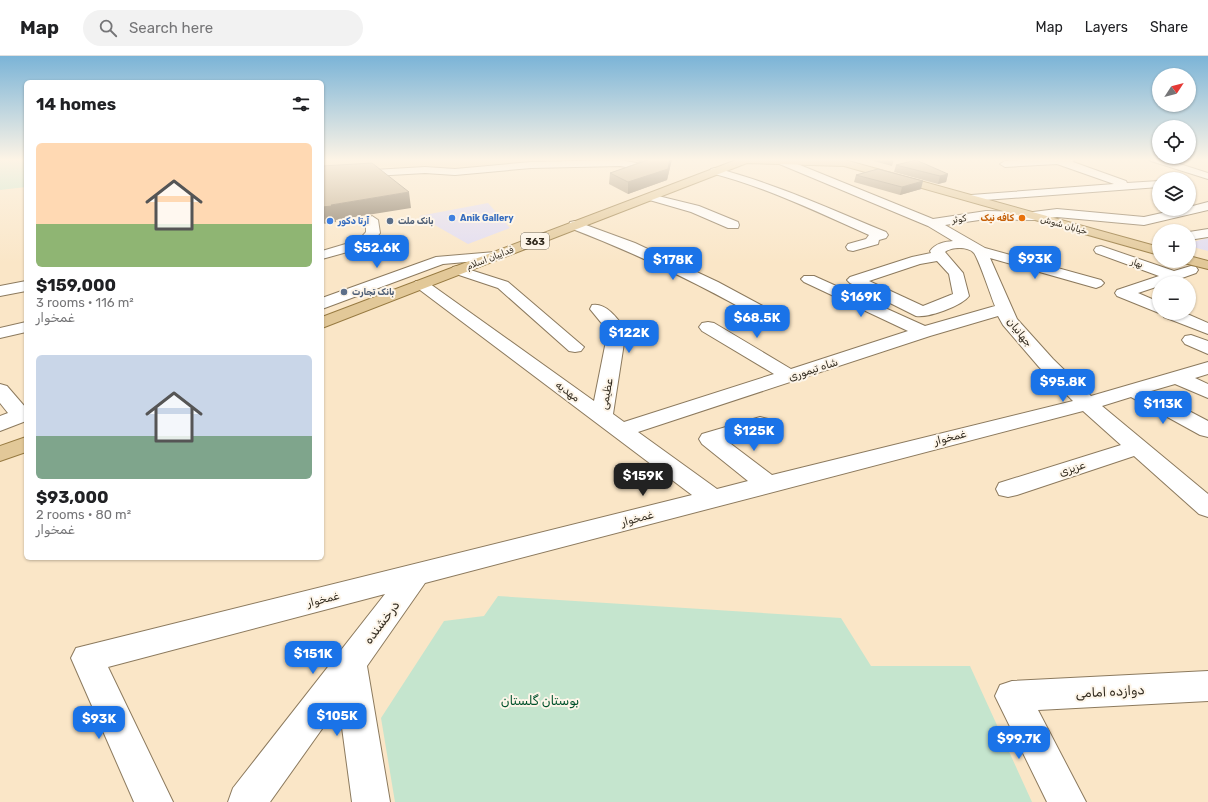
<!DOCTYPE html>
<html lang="en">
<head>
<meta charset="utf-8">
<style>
	:root { --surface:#fff; --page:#f2f2f2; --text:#202124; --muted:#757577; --line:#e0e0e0; --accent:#1a73e8 }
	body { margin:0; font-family:Rubik,Cairo,sans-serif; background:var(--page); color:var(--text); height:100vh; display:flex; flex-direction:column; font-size:15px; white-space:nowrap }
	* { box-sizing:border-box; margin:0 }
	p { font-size:13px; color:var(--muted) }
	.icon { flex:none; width:22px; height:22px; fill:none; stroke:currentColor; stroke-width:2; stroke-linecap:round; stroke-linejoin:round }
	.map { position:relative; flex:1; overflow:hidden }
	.details { position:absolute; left:24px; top:24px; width:300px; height:480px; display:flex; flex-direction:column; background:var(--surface); border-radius:6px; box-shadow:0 1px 3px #0004 }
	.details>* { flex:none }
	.needle { width:26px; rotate:54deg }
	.controls { position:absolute; left:1152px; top:12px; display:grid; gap:8px }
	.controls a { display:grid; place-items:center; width:44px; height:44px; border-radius:50%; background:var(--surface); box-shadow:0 1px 3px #0004; font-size:20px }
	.price { position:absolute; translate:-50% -34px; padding:0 9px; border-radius:8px; background:var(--accent); color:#fff; font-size:13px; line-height:26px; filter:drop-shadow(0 1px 2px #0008) }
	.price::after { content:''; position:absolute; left:50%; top:24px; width:12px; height:9px; margin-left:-6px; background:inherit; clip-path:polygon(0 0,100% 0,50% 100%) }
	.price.selected { background:#222; color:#fff }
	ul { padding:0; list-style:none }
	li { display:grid; align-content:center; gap:8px; height:212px; padding:0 12px }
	li span { display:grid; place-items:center; height:124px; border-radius:6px; color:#555 }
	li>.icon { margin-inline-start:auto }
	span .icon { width:72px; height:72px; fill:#fffc; stroke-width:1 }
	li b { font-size:17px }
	h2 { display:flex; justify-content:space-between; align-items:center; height:48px; padding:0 12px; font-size:17px }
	header { display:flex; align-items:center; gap:24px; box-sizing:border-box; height:56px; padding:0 20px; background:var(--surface); border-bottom:1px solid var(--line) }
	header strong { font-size:19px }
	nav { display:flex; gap:22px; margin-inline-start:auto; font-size:14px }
	.search { width:280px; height:36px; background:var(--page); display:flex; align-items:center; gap:10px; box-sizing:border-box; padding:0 14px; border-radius:22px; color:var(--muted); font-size:15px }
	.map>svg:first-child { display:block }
	.commercial { fill:#e1dcf2 }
	.built { fill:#f2dab5 }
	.education { fill:#e1dcf1 }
	.green { fill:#c5e5ce }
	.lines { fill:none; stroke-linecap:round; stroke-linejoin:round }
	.minor-casing { stroke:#8c7a5e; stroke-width:2 }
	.major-casing { stroke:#977a41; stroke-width:2 }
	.minor { fill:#fff; fill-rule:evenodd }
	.major { fill:#e2c898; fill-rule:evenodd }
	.wall { fill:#a29178 }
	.shaded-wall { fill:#847661 }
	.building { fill:#bca98b; stroke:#847661 }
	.shop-dot { fill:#3f7fe0; stroke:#fdf5e9; stroke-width:1.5 }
	.food-dot { fill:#e8710a; stroke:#fdf5e9; stroke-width:1.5 }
	.service-dot { fill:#5c6f8a; stroke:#fdf5e9; stroke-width:1.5 }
	.labels { text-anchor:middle; stroke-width:4; stroke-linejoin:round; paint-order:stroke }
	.far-shop-label { font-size:9px; font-weight:bold; fill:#366cbe; stroke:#fdf5e9; text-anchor:start }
	.far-food-label { font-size:9px; font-weight:bold; fill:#c56008; stroke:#fdf5e9; text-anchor:end }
	.far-street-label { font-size:9px; fill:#322b1f; stroke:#fdf5e9 }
	.far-service-label { font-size:9px; font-weight:bold; fill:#4e5e75; stroke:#fdf5e9; text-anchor:start }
	.shield { fill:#fdf5e9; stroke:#6f685c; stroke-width:1 }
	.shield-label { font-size:10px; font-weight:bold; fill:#322b1f }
	.street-label { font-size:11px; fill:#322b1f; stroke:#fdf5e9 }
	.near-street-label { font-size:13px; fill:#322b1f; stroke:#fdf5e9 }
	.near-park-label { font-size:13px; fill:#02522c; stroke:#fdf5e9 }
</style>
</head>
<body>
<header>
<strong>Map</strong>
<div class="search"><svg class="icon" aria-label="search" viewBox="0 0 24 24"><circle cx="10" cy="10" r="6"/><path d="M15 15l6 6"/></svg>Search here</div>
<nav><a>Map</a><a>Layers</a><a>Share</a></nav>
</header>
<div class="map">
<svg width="1208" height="746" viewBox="0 0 1208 746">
	<rect width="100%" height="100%" fill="#fae6c7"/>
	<polygon class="commercial" points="488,147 510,172 468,188 419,160"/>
	<polygon class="built" points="322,103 545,103 546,107 458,113 430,111 393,113 394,111 322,113"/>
	<polygon class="education" points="1208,182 1208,195 1189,190 1189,187"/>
	<g class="green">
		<polygon points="0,103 26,103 26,131 0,134"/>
		<polygon points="498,540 841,562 871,610 970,610 1032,746 395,746 381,662 444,565 484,560"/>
	</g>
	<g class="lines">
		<defs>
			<g id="minor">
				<path d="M777 103H785L933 163 986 155 1033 156 1057 153 1144 161 1180 153H1189V151L1208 146V154L1144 169 1057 161 1033 164 986 163 945 169 985 192 1101 224 1104 227 1101 230 1096 232 990 202 1017 263 1053 303 1091 340 1208 306V318L1195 322 1208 328V342L1175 328 1151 335 1208 365V381L1200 379 1131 341 1102 350 1208 438V461L1199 458 1134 400 1017 439 1008 441 999 439 996 433 999 427 1121 389 1083 355 425 527 367 610 390 746H352L339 649 270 746H228L233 732 385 538 108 611 173 746H134L71 602 76 592 692 439 416 231 413 228 416 225H426L594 345 608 275 590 253 592 249C606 246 618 263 626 274L613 358 624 366 774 318 702 275 699 271 702 267 708 266 714 267 791 313 908 275 804 226 801 223 804 220H814L925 270 995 250C991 240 979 204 974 197 968 190 951 191 945 196L963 217 969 240C962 250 928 262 916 260L850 227 847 224 850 221 912 201 931 197 930 195C936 187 944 186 953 185L928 170 777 107 776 105ZM937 205 949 218 953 238 923 250 869 225 920 208ZM998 260 1003 269 1039 311 1073 345 772 419 727 385 768 373 771 368 768 363 760 361 702 378 699 383 702 388 748 425 717 433 638 376 930 280Z"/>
				<polygon points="1039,103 1075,103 1073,106 1126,125 1127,127 1159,125 1159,131 971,145 965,142 971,139 1114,128 1057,108 1005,111 1000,108 1005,105"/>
				<polygon points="1149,103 1164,103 1208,117 1208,123 1151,105"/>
				<polygon points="620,104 642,108 643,110 638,113 620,110 531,112 455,119 425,117 322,123 322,117 425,111 455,113 531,106"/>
				<path d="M715 112C774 127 830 153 886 176L888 179 886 182 879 184 878 188 853 195 848 194 846 191 848 188 866 183 869 179C817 156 766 131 711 117L710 115 711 113Z"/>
				<polygon points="650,138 699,150 738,166 739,169 738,172 728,172 691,156 646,143 644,141 646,139"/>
				<polygon points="372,160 378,164 380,177 369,190 322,203 322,195 359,184 366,176 366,164"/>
				<path d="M575 165 635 187 718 226 785 262 788 266 785 270 779 271 773 270C706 231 643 200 570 172L569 169 570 166Z"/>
				<polygon points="1208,173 1208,181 1189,184 1189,176"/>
				<polygon points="1101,190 1174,215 1191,210 1196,211 1198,214 1196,217 1168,227 1159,227 1159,230 1138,237 1159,246 1159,257 1117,240 1115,237 1117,234 1159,220 1096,197 1094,194 1096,191"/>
				<polygon points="495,196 500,197 502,200 500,203 443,208 322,253 322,242 436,201"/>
				<polygon points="458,210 508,226 584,291 581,295 575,296 569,295 498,232 453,217 451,214 453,211"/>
				<polygon points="26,225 26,235 0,240 0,230"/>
				<polygon points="1162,257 1185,257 1208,267 1208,278 1164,261"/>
				<polygon points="26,266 26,276 0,282 0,272"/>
				<polygon points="1191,279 1208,285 1208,298 1185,288 1182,284 1185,280"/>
				<polygon points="0,328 7,330 26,352 26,365 0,375 0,360 8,357 0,347"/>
				<polygon points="1208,615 1208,645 1038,654 1086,746 1047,746 995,640 1000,629 1012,625"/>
			</g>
			<g id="major">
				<polygon points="739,103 841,103 1159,191 1159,199 844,110 747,107 322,272 322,261"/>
				<polygon points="1189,200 1208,205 1208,213 1184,207 1182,205 1189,205"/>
				<polygon points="26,381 26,396 0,405 0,390"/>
			</g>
		</defs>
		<use href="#minor" class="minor-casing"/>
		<use href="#major" class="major-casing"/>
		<use href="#minor" class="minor"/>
		<use href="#major" class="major"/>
	</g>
	<g class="wall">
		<polygon points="632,103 672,103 667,124 628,138 609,128 610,117 640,106"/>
		<polygon points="866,103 894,103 892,110"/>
		<polygon points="896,109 948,118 946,126 938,128 894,116"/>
		<polygon points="856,119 921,133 900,139 854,126"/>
	</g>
	<g class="shaded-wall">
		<polygon points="670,103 672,103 667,124 628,138 628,126"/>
		<polygon points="948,118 946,126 938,128 940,120"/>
		<polygon points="923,125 921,133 900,139 902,131"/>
		<polygon points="409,136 411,152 336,164 336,166 322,168 322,151 331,149"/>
	</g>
	<g class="building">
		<polygon points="651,103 670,103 668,113 628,126 610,117"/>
		<polygon points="916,104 948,118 940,120 896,109"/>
		<polygon points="372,107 409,136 331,149 332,150 322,151 322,110"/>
		<polygon points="878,113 923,125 902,131 856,119"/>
	</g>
	<linearGradient id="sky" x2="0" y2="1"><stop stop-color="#7bb4d7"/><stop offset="0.5" stop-color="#fdf4e6"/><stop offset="1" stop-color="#fdf4e6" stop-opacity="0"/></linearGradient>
	<rect width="1208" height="207" fill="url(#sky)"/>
	<g class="shop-dot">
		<circle cx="452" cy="162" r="4"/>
		<circle cx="330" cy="165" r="4"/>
	</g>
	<circle class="food-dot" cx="1022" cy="162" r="4"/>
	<g class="service-dot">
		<circle cx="390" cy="165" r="4"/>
		<circle cx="344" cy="236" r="4"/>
	</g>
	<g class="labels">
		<g class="far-shop-label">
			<text x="460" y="165">Anik Gallery</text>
			<text x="338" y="168">آرتا دکور</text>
		</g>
		<g class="far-food-label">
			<text x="1014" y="165">کافه نیک</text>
		</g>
		<g class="far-street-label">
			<text transform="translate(959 163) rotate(-8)" y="3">کوثر</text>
			<text transform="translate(1064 169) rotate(16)" y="3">خیابان شوش</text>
			<text transform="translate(490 202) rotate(-21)" y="3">فداییان اسلام</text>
			<text transform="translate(1137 207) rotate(19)" y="3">بهار</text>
		</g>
		<g class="far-service-label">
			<text x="398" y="168">بانک ملت</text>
			<text x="352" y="239">بانک تجارت</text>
		</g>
		<rect class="shield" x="521" y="177" width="28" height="16" rx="3"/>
		<g class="shield-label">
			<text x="535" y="189">363</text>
		</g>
		<g class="street-label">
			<text transform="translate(1020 276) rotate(51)" y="4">جهانیان</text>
			<text transform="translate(813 313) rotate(-18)" y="4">شاه تیموری</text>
			<text transform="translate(568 335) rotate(36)" y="4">مهدیه</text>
			<text transform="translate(606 338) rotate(-80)" y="4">عظیمی</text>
			<text transform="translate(950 381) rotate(-14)" y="4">غمخوار</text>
			<text transform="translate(1072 412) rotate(-18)" y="4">عزیزی</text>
			<text transform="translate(637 462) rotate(-15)" y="4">غمخوار</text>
			<text transform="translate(323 543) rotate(-14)" y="4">غمخوار</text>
		</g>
		<g class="near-street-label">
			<text transform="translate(381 566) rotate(-53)" y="5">درخشنده</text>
			<text transform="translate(1110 635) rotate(-3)" y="5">دوازده امامی</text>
		</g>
		<g class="near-park-label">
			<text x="540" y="649">بوستان گلستان</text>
		</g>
	</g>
</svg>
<div class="controls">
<a><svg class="needle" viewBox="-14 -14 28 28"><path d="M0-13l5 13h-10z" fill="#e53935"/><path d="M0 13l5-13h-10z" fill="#757577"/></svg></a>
<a><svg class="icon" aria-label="locate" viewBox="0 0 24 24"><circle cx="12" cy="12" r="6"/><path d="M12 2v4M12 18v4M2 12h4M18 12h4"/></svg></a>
<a><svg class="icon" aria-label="layers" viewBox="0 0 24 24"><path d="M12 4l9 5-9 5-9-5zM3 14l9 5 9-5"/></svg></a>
<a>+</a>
<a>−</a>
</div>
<b class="price" style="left:377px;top:213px">$52.6K</b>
<b class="price" style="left:1035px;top:224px">$93K</b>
<b class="price" style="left:673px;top:225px">$178K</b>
<b class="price" style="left:861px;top:262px">$169K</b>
<b class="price" style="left:757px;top:283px">$68.5K</b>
<b class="price" style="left:629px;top:298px">$122K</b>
<b class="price" style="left:1063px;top:347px">$95.8K</b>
<b class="price" style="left:1163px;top:369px">$113K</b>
<b class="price" style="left:754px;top:396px">$125K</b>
<b class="price selected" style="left:643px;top:441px">$159K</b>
<b class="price" style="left:313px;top:619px">$151K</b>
<b class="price" style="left:337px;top:681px">$105K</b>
<b class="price" style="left:99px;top:684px">$93K</b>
<b class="price" style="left:1019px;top:704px">$99.7K</b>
<section class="details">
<h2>14 homes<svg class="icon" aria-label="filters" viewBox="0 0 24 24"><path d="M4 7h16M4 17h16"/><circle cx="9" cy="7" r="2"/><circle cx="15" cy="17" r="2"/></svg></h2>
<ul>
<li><span style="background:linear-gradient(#ffd9b3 65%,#8fb573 0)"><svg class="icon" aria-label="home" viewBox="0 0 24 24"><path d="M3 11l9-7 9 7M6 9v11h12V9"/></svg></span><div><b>$159,000</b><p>3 rooms · 116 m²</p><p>غمخوار</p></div></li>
<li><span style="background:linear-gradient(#c9d6e8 65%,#7fa58c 0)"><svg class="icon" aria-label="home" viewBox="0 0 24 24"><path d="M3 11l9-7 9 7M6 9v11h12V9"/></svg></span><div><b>$93,000</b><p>2 rooms · 80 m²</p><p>غمخوار</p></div></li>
</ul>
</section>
</div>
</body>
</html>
